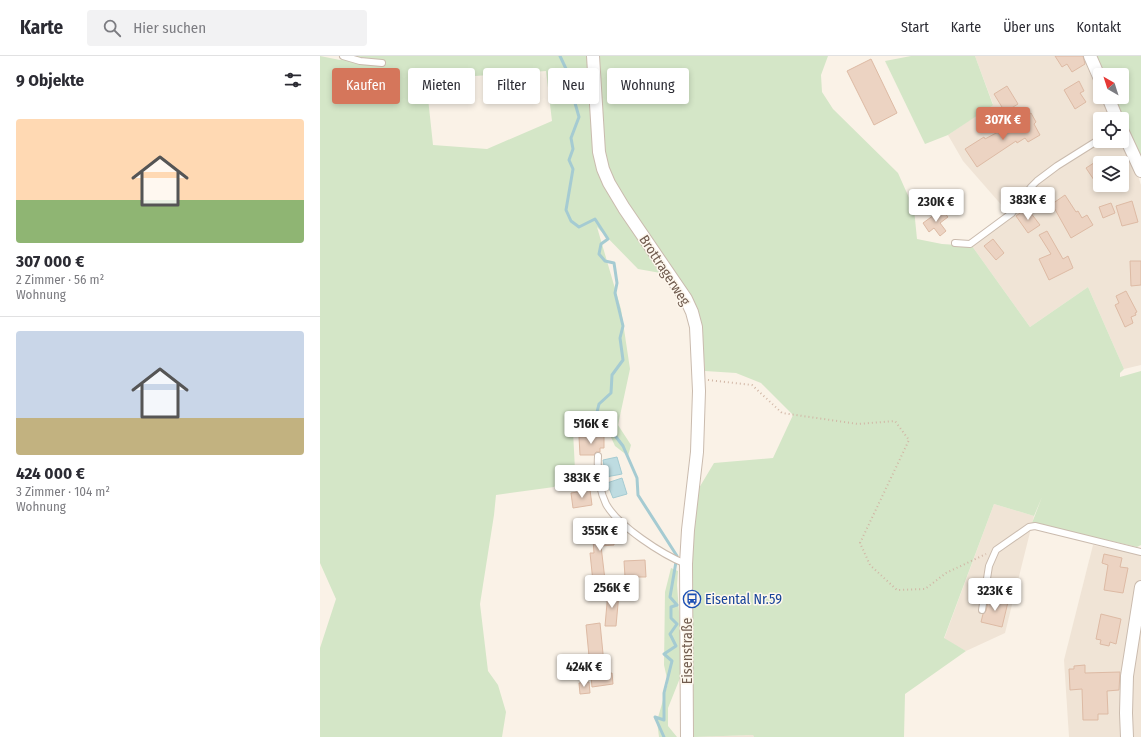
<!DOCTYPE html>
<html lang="de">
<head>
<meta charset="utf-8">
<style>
	:root { --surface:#fff; --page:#f2f2f3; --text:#2b2b33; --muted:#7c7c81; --line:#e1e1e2; --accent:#d5765b }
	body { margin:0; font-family:"Fira Sans Condensed",sans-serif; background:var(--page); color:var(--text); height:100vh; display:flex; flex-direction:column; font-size:15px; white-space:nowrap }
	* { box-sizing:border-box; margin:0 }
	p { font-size:13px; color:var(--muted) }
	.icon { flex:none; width:22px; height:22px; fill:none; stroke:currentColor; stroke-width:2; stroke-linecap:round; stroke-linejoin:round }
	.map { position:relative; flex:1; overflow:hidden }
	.side { display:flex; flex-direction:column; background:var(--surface); width:320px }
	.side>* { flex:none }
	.banner { position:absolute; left:12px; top:12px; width:380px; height:36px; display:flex; gap:8px }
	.needle { width:26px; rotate:321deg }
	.fabs { position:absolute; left:773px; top:12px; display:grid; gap:8px }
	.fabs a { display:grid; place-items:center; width:36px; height:36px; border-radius:4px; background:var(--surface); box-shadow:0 2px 6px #0003; font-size:20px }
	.price { position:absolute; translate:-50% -34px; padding:0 9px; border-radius:4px; background:#fff; color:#222; font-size:13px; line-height:26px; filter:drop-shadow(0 1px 2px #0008) }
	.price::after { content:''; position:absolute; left:50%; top:24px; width:12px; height:9px; margin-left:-6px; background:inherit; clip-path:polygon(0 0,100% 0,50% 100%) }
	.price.active { background:var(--accent); color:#fff }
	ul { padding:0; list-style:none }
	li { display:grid; align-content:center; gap:8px; height:212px; padding:0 16px }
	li+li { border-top:1px solid var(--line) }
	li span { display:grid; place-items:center; height:124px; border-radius:4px; color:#555 }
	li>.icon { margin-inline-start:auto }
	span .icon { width:72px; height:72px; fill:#fffc; stroke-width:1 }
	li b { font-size:17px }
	h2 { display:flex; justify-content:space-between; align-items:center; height:48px; padding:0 16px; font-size:17px }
	.chip { padding:0 14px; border-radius:4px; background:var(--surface); box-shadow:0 2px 6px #0003; font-size:14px; line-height:36px }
	.chip.active { background:var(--accent); color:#fff }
	header { display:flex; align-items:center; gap:24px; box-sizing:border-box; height:56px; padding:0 20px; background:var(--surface); border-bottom:1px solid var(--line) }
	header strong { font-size:19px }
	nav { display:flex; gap:22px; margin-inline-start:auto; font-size:14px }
	.search { width:280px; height:36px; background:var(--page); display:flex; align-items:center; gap:10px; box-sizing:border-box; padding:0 14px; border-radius:4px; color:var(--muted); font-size:15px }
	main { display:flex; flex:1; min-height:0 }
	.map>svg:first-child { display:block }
	.residential { fill:#f0e4d6; fill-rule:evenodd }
	.green { fill:#d4e6c7; fill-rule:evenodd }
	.water { fill:#bedce1; stroke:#a5cbd2 }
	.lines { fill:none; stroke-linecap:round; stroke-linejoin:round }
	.stream { stroke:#a5cbd2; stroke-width:3 }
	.building { fill:#ecd3c2; stroke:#ddbaa4 }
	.lane-casing { stroke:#cabbae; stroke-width:8 }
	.street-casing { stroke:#cabbae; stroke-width:14 }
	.path { stroke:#d1b6a5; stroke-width:2; stroke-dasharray:1 3; stroke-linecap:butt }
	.lane { stroke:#fff; stroke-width:6 }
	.street { stroke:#fff; stroke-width:12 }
	.labels { text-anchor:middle; stroke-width:3; stroke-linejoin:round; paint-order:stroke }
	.street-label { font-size:14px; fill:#705b4e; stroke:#fdf7ed }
	.transit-label { font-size:14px; fill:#164399; stroke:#fdf7ed; text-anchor:start }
</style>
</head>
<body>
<header>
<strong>Karte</strong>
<div class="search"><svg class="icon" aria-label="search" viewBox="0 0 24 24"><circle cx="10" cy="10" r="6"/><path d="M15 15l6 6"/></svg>Hier suchen</div>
<nav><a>Start</a><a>Karte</a><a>Über uns</a><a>Kontakt</a></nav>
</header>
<main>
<section class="side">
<h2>9 Objekte<svg class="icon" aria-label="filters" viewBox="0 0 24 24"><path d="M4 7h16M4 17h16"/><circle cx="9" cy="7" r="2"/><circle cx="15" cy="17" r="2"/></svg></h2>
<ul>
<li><span style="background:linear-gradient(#ffd9b3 65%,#8fb573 0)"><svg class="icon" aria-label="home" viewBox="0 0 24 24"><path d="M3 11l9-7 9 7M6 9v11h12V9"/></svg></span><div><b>307 000 €</b><p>2 Zimmer · 56 m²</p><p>Wohnung</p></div></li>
<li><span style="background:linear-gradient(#c9d6e8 70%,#c2b280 0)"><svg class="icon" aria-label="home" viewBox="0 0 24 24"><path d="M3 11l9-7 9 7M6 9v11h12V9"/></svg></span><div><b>424 000 €</b><p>3 Zimmer · 104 m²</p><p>Wohnung</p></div></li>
</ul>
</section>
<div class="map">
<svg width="821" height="681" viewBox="0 0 821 681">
	<rect width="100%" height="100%" fill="#faf2e7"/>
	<g class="residential">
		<path d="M655 0H765L780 34V41H783L792 63H780V85H802L815 111 821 129V309L804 313 768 231 710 271 652 190 692 161 643 105 628 79 673 48ZM780 107H802V129H780Z"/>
		<polygon points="674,448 714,460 685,577 646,595 624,583"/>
		<polygon points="773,489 821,499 821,681 749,681 744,604"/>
		<polygon points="433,679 434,681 374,681"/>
	</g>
	<g class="green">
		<path d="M0 0 20 4 28 0H508L501 19 502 36 513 53 578 117 594 153 597 183 622 188 652 190 710 271 768 231 804 313 800 317V321L821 315V489L817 491 712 467 722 441 714 460 674 448 624 582 646 595 585 638 584 681H434L433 679 373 681 369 512 379 432 394 407 453 402 473 359 441 327 416 317 385 315 381 267 352 219 318 213 277 171 301 253 310 313 298 369 311 389 308 400 295 390 285 368 253 375 255 414 234 431 176 439 174 459 160 548 168 615 178 629 186 656 182 681H0V592L16 543 0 507ZM226 15 232 65 167 93 113 89 108 42 113 23Z"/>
		<polygon points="591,0 655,0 673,49 628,79 605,88 565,5"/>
		<polygon points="774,0 821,0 821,105 792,41 802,41 802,19 782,19"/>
		<polygon points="351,512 358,515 357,529 360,569 360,622 348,652 348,670 357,681 339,681 337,665 348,627 344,609 345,536"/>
	</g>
	<g class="water">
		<polygon points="297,401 302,418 286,421 283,404"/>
		<polygon points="302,422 307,438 293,442 287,427"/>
	</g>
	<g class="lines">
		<polyline class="stream" points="240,0 248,17 257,21 251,33 259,61 251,82 253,93 249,104 253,113 246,154 251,165 259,171 275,163 288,183 281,188 279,198 285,205 294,207 297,227 295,237 303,270 300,282 303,304 292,319 291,337 279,348 277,356 303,390 317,422 318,439 357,500 350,541 357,549 351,551 351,562 357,568 350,578 356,590 344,598 352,605 344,637 344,664 335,661 344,681"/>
	</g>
	<g class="building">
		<polygon points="735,0 763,0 765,8 752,16 747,8 742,11"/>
		<polygon points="551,3 577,57 554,69 527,15"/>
		<polygon points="759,25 764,35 760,37 766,46 755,53 744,34"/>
		<polygon points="687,30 698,48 685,56 674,38"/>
		<polygon points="711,57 716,66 714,68 720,79 708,86 705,82 697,87 696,85 657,111 645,93 664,81 665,83 678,76 681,80 697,71 695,67"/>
		<polygon points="780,103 780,133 766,112"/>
		<polygon points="745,139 756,156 758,155 762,162 767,159 773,169 751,182 732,148"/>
		<polygon points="812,145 818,166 802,170 796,150"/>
		<polygon points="791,147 795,157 783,162 779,151"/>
		<polygon points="707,152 720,169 708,177 696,160"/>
		<polygon points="623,155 628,161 620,167 626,175 620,180 614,172 609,176 603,167 614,159 615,161"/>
		<polygon points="727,175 743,203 748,200 753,212 729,224 719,203 731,198 719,179"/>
		<polygon points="673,183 684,197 676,204 664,190"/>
		<polygon points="810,205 821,205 821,229 811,230"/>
		<polygon points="806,235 817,256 815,257 816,259 811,261 813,267 805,271 795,249 799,247 796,240"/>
		<polygon points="284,380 284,392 280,392 280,396 276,396 274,399 260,399 259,381"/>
		<polygon points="270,434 272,449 253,452 251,437"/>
		<polygon points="279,470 279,475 293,474 294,489 281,490 285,524 273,526 270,497 274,497 272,471"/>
		<polygon points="784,498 802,502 800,511 808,512 803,537 784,534 788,509 782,507"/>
		<polygon points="325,504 326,521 305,521 304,505"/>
		<polygon points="288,536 299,537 296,570 285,570"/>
		<polygon points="669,541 688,546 682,571 661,566 663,558 666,555"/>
		<polygon points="781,558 801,563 796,588 790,586 789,590 780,588 781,584 776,583"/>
		<polygon points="280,567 285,618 292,617 293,628 272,631 266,569"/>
		<polygon points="765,609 765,617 800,616 799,634 787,635 788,658 778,658 778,664 763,664 762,633 750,634 749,613 754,613 754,610"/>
		<polygon points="269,626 270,637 260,638 259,627"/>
	</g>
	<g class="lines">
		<defs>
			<g id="lane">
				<polyline points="23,0 40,5 62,7"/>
				<polyline points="635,187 650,188 692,157 711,131 717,125 737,110 780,83"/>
				<path d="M278 400C277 416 279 433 286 448 298 470 343 499 366 508"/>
				<polyline points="662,554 669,510 676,494 709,471 715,470 821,496"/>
			</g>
			<g id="street">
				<polyline points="273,0 279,96 283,113 289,127 304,152 366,243 372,256 376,271 379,335 377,396 368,474 366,508 367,681"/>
				<polyline points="770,0 780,23"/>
				<polyline points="788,41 797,63"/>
				<polyline points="802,74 821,115"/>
				<polyline points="807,681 806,657 807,620 821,531"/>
			</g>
		</defs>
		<use href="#lane" class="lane-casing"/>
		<use href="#street" class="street-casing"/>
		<polyline class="path" points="388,324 432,329 462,357 538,368 575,365 589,384 540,487 550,509 577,534 605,533 626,517 666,498"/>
		<use href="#lane" class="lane"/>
		<use href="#street" class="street"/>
	</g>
	<defs>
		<symbol id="bus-ring" viewBox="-11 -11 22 22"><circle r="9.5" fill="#fdf7ed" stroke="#1a4fb4" stroke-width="1.5"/><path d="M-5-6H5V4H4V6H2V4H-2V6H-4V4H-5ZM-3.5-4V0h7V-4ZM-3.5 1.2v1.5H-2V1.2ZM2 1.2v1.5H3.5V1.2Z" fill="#1a4fb4"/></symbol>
	</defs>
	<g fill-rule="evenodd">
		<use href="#bus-ring" x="362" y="533" width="20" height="20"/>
	</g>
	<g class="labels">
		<g class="street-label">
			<text transform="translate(345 214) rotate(57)" y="5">Brottragerweg</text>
			<text transform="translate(367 595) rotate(-90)" y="5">Eisenstraße</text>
		</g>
		<g class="transit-label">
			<text x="385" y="548">Eisental Nr.59</text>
		</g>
	</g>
</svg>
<div class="fabs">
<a><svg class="needle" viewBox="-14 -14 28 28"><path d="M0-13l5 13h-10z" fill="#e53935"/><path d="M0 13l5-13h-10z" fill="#7c7c81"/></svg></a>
<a><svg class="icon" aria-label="locate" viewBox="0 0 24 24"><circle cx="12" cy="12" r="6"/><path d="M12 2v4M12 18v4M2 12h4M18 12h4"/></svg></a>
<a><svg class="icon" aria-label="layers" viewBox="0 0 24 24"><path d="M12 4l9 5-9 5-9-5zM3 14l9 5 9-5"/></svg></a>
</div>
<b class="price active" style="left:683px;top:85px">307K €</b>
<b class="price" style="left:708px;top:165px">383K €</b>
<b class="price" style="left:616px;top:167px">230K €</b>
<b class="price" style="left:271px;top:389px">516K €</b>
<b class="price" style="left:262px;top:443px">383K €</b>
<b class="price" style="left:280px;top:496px">355K €</b>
<b class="price" style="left:292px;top:553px">256K €</b>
<b class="price" style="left:675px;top:556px">323K €</b>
<b class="price" style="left:264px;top:632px">424K €</b>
<div class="banner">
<a class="chip active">Kaufen</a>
<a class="chip">Mieten</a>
<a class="chip">Filter</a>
<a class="chip">Neu</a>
<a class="chip">Wohnung</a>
</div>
</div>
</main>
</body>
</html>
